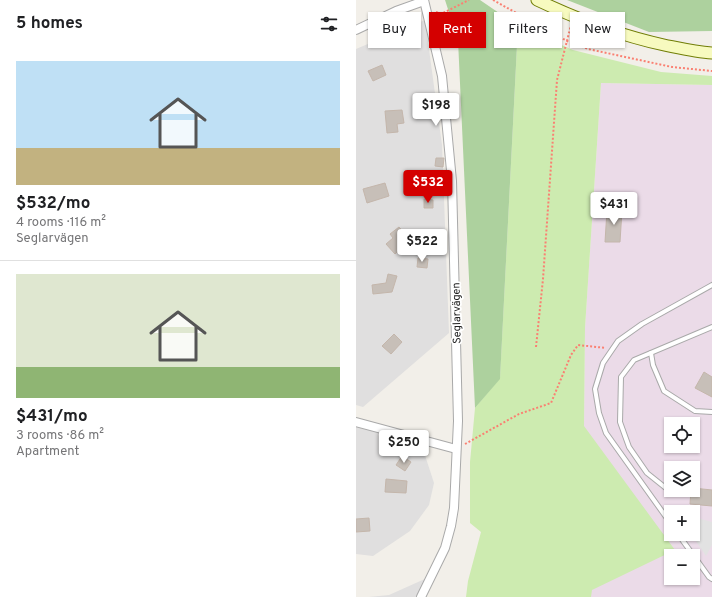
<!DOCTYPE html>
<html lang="en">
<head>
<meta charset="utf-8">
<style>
	:root { --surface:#fff; --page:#f6f6f6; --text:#202124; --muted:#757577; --line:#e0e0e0; --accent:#d40000 }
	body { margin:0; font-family:Overpass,sans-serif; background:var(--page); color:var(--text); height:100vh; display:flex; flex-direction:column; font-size:15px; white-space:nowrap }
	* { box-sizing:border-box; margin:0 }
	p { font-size:13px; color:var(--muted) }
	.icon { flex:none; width:22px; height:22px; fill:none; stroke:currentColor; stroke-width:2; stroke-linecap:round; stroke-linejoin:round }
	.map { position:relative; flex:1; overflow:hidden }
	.details { display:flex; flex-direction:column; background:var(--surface); width:356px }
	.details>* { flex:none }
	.banner { position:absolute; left:12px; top:12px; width:284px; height:36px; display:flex; gap:8px }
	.fabs { position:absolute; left:308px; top:417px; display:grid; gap:8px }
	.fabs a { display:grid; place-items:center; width:36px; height:36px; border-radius:0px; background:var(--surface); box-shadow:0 1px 3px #0004; font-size:20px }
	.price { position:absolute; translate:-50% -34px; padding:0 9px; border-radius:4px; background:#fff; color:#222; font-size:13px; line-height:26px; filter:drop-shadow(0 1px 2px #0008) }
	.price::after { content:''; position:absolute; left:50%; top:24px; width:12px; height:9px; margin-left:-6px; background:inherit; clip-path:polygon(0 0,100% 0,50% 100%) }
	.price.selected { background:var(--accent); color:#fff }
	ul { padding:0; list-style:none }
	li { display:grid; align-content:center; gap:8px; height:212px; padding:0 16px }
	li+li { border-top:1px solid var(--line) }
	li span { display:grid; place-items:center; height:124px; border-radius:0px; color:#555 }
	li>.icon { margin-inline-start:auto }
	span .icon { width:72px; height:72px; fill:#fffc; stroke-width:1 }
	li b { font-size:17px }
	h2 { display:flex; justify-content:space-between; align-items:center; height:48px; padding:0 16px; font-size:17px }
	.pill { padding:0 14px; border-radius:0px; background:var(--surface); box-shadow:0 1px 3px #0004; font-size:14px; line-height:36px }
	.pill.selected { background:var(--accent); color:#fff }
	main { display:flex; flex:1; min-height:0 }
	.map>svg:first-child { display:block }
	.residential { fill:#e0dfdf }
	.industrial { fill:#ebdbe8; fill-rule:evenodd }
	.grass { fill:#cdebb0 }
	.forest { fill:#add19e }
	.parking { fill:#e2e2e2 }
	.building { fill:#c7bfb8; stroke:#c4b6ab }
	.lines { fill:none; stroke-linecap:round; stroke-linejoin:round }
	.lane-casing { stroke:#a9a9a9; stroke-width:6 }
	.street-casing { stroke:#a9a9a9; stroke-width:10 }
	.secondary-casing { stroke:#707d05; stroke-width:13 }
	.path { stroke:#fa8072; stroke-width:2; stroke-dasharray:2 2; stroke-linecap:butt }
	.lane { stroke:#fff; stroke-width:4 }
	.street { stroke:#fff; stroke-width:8 }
	.secondary { stroke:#f7fabf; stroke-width:11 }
	.labels { text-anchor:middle; stroke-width:3.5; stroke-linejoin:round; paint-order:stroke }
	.street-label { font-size:11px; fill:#222; stroke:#fff }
</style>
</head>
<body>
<main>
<section class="details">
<h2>5 homes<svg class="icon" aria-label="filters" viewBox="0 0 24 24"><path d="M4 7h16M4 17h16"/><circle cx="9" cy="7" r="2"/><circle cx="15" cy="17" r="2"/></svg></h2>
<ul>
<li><span style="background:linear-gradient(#bfe0f5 70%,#c2b280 0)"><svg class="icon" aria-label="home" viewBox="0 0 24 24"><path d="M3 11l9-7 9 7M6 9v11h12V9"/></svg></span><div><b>$532/mo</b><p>4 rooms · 116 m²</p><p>Seglarvägen</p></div></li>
<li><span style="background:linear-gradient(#dfe7d0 75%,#8fb573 0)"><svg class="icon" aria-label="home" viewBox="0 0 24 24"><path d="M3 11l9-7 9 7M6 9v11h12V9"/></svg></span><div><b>$431/mo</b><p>3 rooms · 86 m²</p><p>Apartment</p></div></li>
</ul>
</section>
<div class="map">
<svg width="356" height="597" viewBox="0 0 356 597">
	<rect width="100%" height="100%" fill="#f2efe9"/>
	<g class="residential">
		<polygon points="69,20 86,145 93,333 7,407 0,405 0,49"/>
		<polygon points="0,427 65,443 78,483 73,505 54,531 17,556 0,554"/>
		<polygon points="71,578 60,597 13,597 33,595"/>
	</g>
	<path class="industrial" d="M245 83 356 85V597H235L228 426 229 328ZM315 424H337V446H315ZM315 468H337V490H315ZM315 512H337V534H315ZM315 556H337V578H315Z"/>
	<polygon class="grass" points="162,26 217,50 305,72 356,76 356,85 245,83 229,328 228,426 319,550 236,590 235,597 110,597 112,581 125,532 114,523 114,462 119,408 144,378"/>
	<g class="forest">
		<polygon points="89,0 124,0 162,26 144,379 119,408 102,40"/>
		<polygon points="211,0 356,0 356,31 293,32"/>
	</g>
	<polygon class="parking" points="337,517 356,522 356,545 350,556 335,534 337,534"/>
	<g class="building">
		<polygon points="26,65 30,75 17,81 12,71"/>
		<polygon points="46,110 48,123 41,124 42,132 31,133 29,111"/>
		<polygon points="80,158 88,158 87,167 79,166"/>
		<polygon points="29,183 33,196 11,203 7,189"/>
		<polygon points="68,199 77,200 77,208 68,208"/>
		<polygon points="251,210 266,210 264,242 249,242"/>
		<polygon points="43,227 54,240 39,254 30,244 37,238 34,234"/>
		<polygon points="62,258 72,259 71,268 61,267"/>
		<polygon points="32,274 41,276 36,292 17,294 16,285 30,283"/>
		<polygon points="38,334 46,342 35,354 26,346"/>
		<polygon points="348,372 356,377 356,397 339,388"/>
		<polygon points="46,456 55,462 49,471 40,465"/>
		<polygon points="30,479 51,481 50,493 29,492"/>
		<polygon points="337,488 356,490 356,506 334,504 335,490 337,490"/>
		<polygon points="13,518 14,531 0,532 0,519"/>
	</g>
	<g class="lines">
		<defs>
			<g id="lane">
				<polyline points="295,353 297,365 308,391 339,411 356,412"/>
				<polyline points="315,490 311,489 291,473 273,447 264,422 265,377 278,360 356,327"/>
				<polyline points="315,490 325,493"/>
				<polyline points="315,524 250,433 243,413 239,389 247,363 262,341 286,324 356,285"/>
				<polyline points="322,534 353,577 356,579"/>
			</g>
			<g id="street">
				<polyline points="0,30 40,11 68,1"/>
				<polyline points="0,422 100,449"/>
				<polyline points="65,597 89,548 95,526 98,508 102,421 96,181 86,76 68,0"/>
			</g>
			<path id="secondary" d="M181 0C223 20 262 35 308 45 323 48 340 52 356 53"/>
		</defs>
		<use href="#lane" class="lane-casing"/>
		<use href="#street" class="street-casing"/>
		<use href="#secondary" class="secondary-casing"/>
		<g class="path">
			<polyline points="137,0 211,41 232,49 316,67 356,71"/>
			<polyline points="80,12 85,14 113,0"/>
			<polyline points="180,347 187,279 201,80 215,25"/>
			<polyline points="109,444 163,414 195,403 215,355 222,345 250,348"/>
		</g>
		<use href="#lane" class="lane"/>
		<use href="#street" class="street"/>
		<use href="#secondary" class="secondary"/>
	</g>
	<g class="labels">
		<g class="street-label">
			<text transform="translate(100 313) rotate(-91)" y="4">Seglarvägen</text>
		</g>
	</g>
</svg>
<div class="fabs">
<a><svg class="icon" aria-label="locate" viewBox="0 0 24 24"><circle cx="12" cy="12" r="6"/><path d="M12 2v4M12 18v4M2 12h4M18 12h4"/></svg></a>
<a><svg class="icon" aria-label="layers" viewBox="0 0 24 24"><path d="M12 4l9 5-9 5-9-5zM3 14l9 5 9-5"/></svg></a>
<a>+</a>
<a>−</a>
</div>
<b class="price" style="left:80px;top:127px">$198</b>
<b class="price selected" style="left:72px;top:204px">$532</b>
<b class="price" style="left:258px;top:226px">$431</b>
<b class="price" style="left:66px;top:263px">$522</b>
<b class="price" style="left:48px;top:464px">$250</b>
<div class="banner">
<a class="pill">Buy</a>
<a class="pill selected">Rent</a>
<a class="pill">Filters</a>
<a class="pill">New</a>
</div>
</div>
</main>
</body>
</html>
